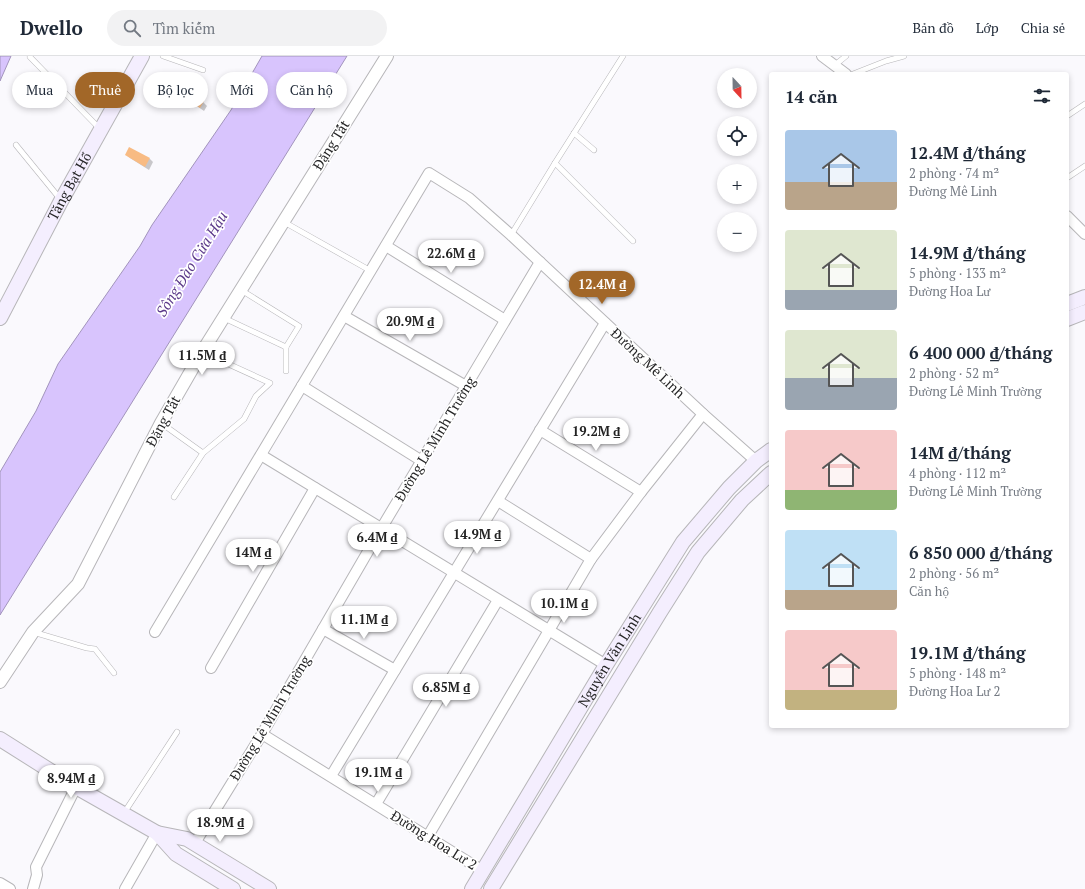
<!DOCTYPE html>
<html lang="vi">
<head>
<meta charset="utf-8">
<style>
	:root { --surface:#fff; --page:#f2f2f3; --text:#1f2937; --muted:#747a83; --line:#e0e1e3; --accent:#a26728 }
	body { margin:0; font-family:"PT Serif",serif; background:var(--page); color:var(--text); height:100vh; display:flex; flex-direction:column; font-size:15px; white-space:nowrap }
	* { box-sizing:border-box; margin:0 }
	p { font-size:13px; color:var(--muted) }
	.icon { flex:none; width:22px; height:22px; fill:none; stroke:currentColor; stroke-width:2; stroke-linecap:round; stroke-linejoin:round }
	.map { position:relative; flex:1; overflow:hidden }
	.side { position:absolute; left:769px; top:16px; width:300px; height:656px; display:flex; flex-direction:column; background:var(--surface); border-radius:4px; box-shadow:0 2px 6px #0003 }
	.side>* { flex:none }
	.top-card { position:absolute; left:12px; top:16px; width:380px; height:36px; display:flex; gap:8px }
	.needle { width:26px; rotate:158deg }
	.fabs { position:absolute; left:717px; top:12px; display:grid; gap:8px }
	.fabs a { display:grid; place-items:center; width:40px; height:40px; border-radius:50%; background:var(--surface); box-shadow:0 2px 6px #0003; font-size:20px }
	.price { position:absolute; translate:-50% -34px; padding:0 9px; border-radius:14px; background:#fff; color:#222; font-size:13px; line-height:26px; filter:drop-shadow(0 1px 2px #0008) }
	.price::after { content:''; position:absolute; left:50%; top:24px; width:12px; height:9px; margin-left:-6px; background:inherit; clip-path:polygon(0 0,100% 0,50% 100%) }
	.price.current { background:var(--accent); color:#fff }
	ul { padding:0; list-style:none }
	li { display:flex; align-items:center; gap:12px; height:100px; padding:0 16px }
	li span { display:grid; place-items:center; flex:none; width:112px; height:80px; border-radius:4px; color:#555 }
	li>.icon { margin-inline-start:auto }
	span .icon { width:48px; height:48px; fill:#fffc; stroke-width:1 }
	li b { font-size:17px }
	h2 { display:flex; justify-content:space-between; align-items:center; height:48px; padding:0 16px; font-size:17px }
	.tag { padding:0 14px; border-radius:18px; background:var(--surface); box-shadow:0 2px 6px #0003; font-size:14px; line-height:36px }
	.tag.current { background:var(--accent); color:#fff }
	header { display:flex; align-items:center; gap:24px; box-sizing:border-box; height:56px; padding:0 20px; background:var(--surface); border-bottom:1px solid var(--line) }
	header strong { font-size:19px }
	nav { display:flex; gap:22px; margin-inline-start:auto; font-size:14px }
	.search { width:280px; height:36px; background:var(--page); display:flex; align-items:center; gap:10px; box-sizing:border-box; padding:0 14px; border-radius:22px; color:var(--muted); font-size:15px }
	.map>svg:first-child { display:block }
	.water { fill:#d8c4fd; stroke:#a294bc }
	.shadow { fill:#0003 }
	.building { fill:#f8bb83 }
	.lines { fill:none; stroke-linecap:round; stroke-linejoin:round }
	.service-casing { stroke:#b7b6b9; stroke-width:6 }
	.minor-casing { stroke:#b7b6b9; stroke-width:12 }
	.tertiary-casing { stroke:#b7b6b9; stroke-width:14 }
	.secondary-casing { stroke:#b7b6b9; stroke-width:16 }
	.service { stroke:#fff; stroke-width:5 }
	.minor { stroke:#fff; stroke-width:10 }
	.tertiary { stroke:#fff; stroke-width:12 }
	.secondary { stroke:#f4eefe; stroke-width:14 }
	.labels { text-anchor:middle; stroke-width:3.5; stroke-linejoin:round; paint-order:stroke }
	.street-label { font-size:14px; fill:#252526; stroke:#fff }
	.water-label { font-size:15px; font-style:italic; fill:#5c3a8a; stroke:#fff }
</style>
</head>
<body>
<header>
<strong>Dwello</strong>
<div class="search"><svg class="icon" aria-label="search" viewBox="0 0 24 24"><circle cx="10" cy="10" r="6"/><path d="M15 15l6 6"/></svg>Tìm kiếm</div>
<nav><a>Bản đồ</a><a>Lớp</a><a>Chia sẻ</a></nav>
</header>
<div class="map">
<svg width="1085" height="833" viewBox="0 0 1085 833">
	<rect width="100%" height="100%" fill="#faf9fd"/>
	<g class="water">
		<polygon points="0,0 11,0 0,25"/>
		<polygon points="262,0 347,0 0,559 0,416 36,355 58,308 140,190 152,169 231,54"/>
	</g>
	<g class="shadow">
		<polygon points="178,37 203,46 207,50 204,55"/>
		<polygon points="126,98 150,103 153,106 149,114 130,102"/>
	</g>
	<g class="building">
		<polygon points="178,27 204,45 200,52 173,34"/>
		<polygon points="129,91 150,102 145,111 125,99"/>
	</g>
	<g class="lines">
		<defs>
			<g id="service">
				<polyline points="163,0 203,14"/>
				<polyline points="30,1 100,73"/>
				<polyline points="835,9 846,0"/>
				<polyline points="853,18 886,5 904,0"/>
				<polyline points="1067,60 1085,48"/>
				<polyline points="574,77 594,94"/>
				<polyline points="16,89 61,144"/>
				<polyline points="555,107 633,185"/>
				<polyline points="1067,122 1085,110"/>
				<polyline points="284,166 371,215"/>
				<polyline points="511,179 555,107 623,0"/>
				<polyline points="241,234 299,270 286,291 286,315"/>
				<polyline points="224,262 286,291"/>
				<polyline points="161,367 203,397 244,363 256,340 270,327 202,296"/>
				<polyline points="174,441 203,397"/>
				<polyline points="33,576 87,592 95,593 114,617"/>
				<polyline points="124,757 177,676"/>
			</g>
			<g id="minor">
				<polyline points="822,0 846,18"/>
				<polyline points="1067,160 1085,178"/>
				<polyline points="386,190 505,264"/>
				<polyline points="344,260 466,330"/>
				<polyline points="302,330 422,405"/>
				<polyline points="540,374 641,436"/>
				<polyline points="261,399 606,609"/>
				<polyline points="498,445 591,503"/>
				<polyline points="323,573 395,614"/>
				<polyline points="155,576 429,117 469,142 511,179 703,358 756,405"/>
				<polyline points="211,612 315,432"/>
				<polyline points="262,678 483,815"/>
				<polyline points="331,720 605,267"/>
				<polyline points="376,748 498,544"/>
				<polyline points="428,780 591,503 641,436 703,358"/>
				<polyline points="195,787 262,678 381,473 540,206"/>
				<polyline points="0,827 10,833"/>
				<polyline points="33,833 37,819 36,811 76,731"/>
				<polyline points="125,833 157,777"/>
			</g>
			<polyline id="tertiary" points="0,626 33,576 78,528 161,367 202,296 387,0"/>
			<g id="secondary">
				<polyline points="1067,248 1085,241"/>
				<path id="s1" d="M0 262 61 145 142 0"/>
				<polyline points="1067,263 1085,256"/>
				<polyline points="0,683 76,731 157,777 176,798 233,833"/>
				<polyline points="157,777 187,783 269,833"/>
				<path id="s2" d="M472 833 606 609 683 486 729 432 756 405 771 394"/>
				<polyline points="491,833 660,556 698,496 742,444 771,417"/>
			</g>
		</defs>
		<use href="#service" class="service-casing"/>
		<use href="#minor" class="minor-casing"/>
		<use href="#tertiary" class="tertiary-casing"/>
		<use href="#secondary" class="secondary-casing"/>
		<use href="#service" class="service"/>
		<use href="#minor" class="minor"/>
		<use href="#tertiary" class="tertiary"/>
		<use href="#secondary" class="secondary"/>
	</g>
	<g class="labels">
		<g class="street-label">
			<text transform="translate(331 89) rotate(-58)" y="5">Đặng Tất</text>
			<text dy="5" stroke="none"><textPath href="#s1" startOffset="149">Tăng Bạt Hổ</textPath></text>
			<text transform="translate(648 307) rotate(43)" y="5">Đường Mê Linh</text>
			<text transform="translate(163 365) rotate(-61)" y="5">Đặng Tất</text>
			<text transform="translate(435 383) rotate(-59)" y="5">Đường Lê Minh Trường</text>
			<text dy="5" stroke="none"><textPath href="#s2" startOffset="267">Nguyễn Văn Linh</textPath></text>
			<text transform="translate(270 662) rotate(-59)" y="5">Đường Lê Minh Trường</text>
			<text transform="translate(434 784) rotate(32)" y="5">Đường Hoa Lư 2</text>
		</g>
		<g class="water-label">
			<text transform="translate(192 208) rotate(-58)" y="5">Sông Đào Cửa Hậu</text>
		</g>
	</g>
</svg>
<div class="fabs">
<a><svg class="needle" viewBox="-14 -14 28 28"><path d="M0-13l5 13h-10z" fill="#e53935"/><path d="M0 13l5-13h-10z" fill="#747a83"/></svg></a>
<a><svg class="icon" aria-label="locate" viewBox="0 0 24 24"><circle cx="12" cy="12" r="6"/><path d="M12 2v4M12 18v4M2 12h4M18 12h4"/></svg></a>
<a>+</a>
<a>−</a>
</div>
<b class="price" style="left:451px;top:218px">22.6M ₫</b>
<b class="price current" style="left:602px;top:249px">12.4M ₫</b>
<b class="price" style="left:410px;top:286px">20.9M ₫</b>
<b class="price" style="left:202px;top:320px">11.5M ₫</b>
<b class="price" style="left:596px;top:396px">19.2M ₫</b>
<b class="price" style="left:477px;top:499px">14.9M ₫</b>
<b class="price" style="left:377px;top:502px">6.4M ₫</b>
<b class="price" style="left:253px;top:517px">14M ₫</b>
<b class="price" style="left:564px;top:568px">10.1M ₫</b>
<b class="price" style="left:364px;top:584px">11.1M ₫</b>
<b class="price" style="left:446px;top:652px">6.85M ₫</b>
<b class="price" style="left:378px;top:737px">19.1M ₫</b>
<b class="price" style="left:71px;top:743px">8.94M ₫</b>
<b class="price" style="left:220px;top:787px">18.9M ₫</b>
<div class="top-card">
<a class="tag">Mua</a>
<a class="tag current">Thuê</a>
<a class="tag">Bộ lọc</a>
<a class="tag">Mới</a>
<a class="tag">Căn hộ</a>
</div>
<section class="side">
<h2>14 căn<svg class="icon" aria-label="filters" viewBox="0 0 24 24"><path d="M4 7h16M4 17h16"/><circle cx="9" cy="7" r="2"/><circle cx="15" cy="17" r="2"/></svg></h2>
<ul>
<li><span style="background:linear-gradient(#a9c7e8 65%,#b9a48a 0)"><svg class="icon" aria-label="home" viewBox="0 0 24 24"><path d="M3 11l9-7 9 7M6 9v11h12V9"/></svg></span><div><b>12.4M ₫/tháng</b><p>2 phòng · 74 m²</p><p>Đường Mê Linh</p></div></li>
<li><span style="background:linear-gradient(#dfe7d0 75%,#9aa5b1 0)"><svg class="icon" aria-label="home" viewBox="0 0 24 24"><path d="M3 11l9-7 9 7M6 9v11h12V9"/></svg></span><div><b>14.9M ₫/tháng</b><p>5 phòng · 133 m²</p><p>Đường Hoa Lư</p></div></li>
<li><span style="background:linear-gradient(#dfe7d0 60%,#9aa5b1 0)"><svg class="icon" aria-label="home" viewBox="0 0 24 24"><path d="M3 11l9-7 9 7M6 9v11h12V9"/></svg></span><div><b>6 400 000 ₫/tháng</b><p>2 phòng · 52 m²</p><p>Đường Lê Minh Trường</p></div></li>
<li><span style="background:linear-gradient(#f6c9c9 75%,#8fb573 0)"><svg class="icon" aria-label="home" viewBox="0 0 24 24"><path d="M3 11l9-7 9 7M6 9v11h12V9"/></svg></span><div><b>14M ₫/tháng</b><p>4 phòng · 112 m²</p><p>Đường Lê Minh Trường</p></div></li>
<li><span style="background:linear-gradient(#bfe0f5 75%,#b9a48a 0)"><svg class="icon" aria-label="home" viewBox="0 0 24 24"><path d="M3 11l9-7 9 7M6 9v11h12V9"/></svg></span><div><b>6 850 000 ₫/tháng</b><p>2 phòng · 56 m²</p><p>Căn hộ</p></div></li>
<li><span style="background:linear-gradient(#f6c9c9 75%,#c2b280 0)"><svg class="icon" aria-label="home" viewBox="0 0 24 24"><path d="M3 11l9-7 9 7M6 9v11h12V9"/></svg></span><div><b>19.1M ₫/tháng</b><p>5 phòng · 148 m²</p><p>Đường Hoa Lư 2</p></div></li>
</ul>
</section>
</div>
</body>
</html>
